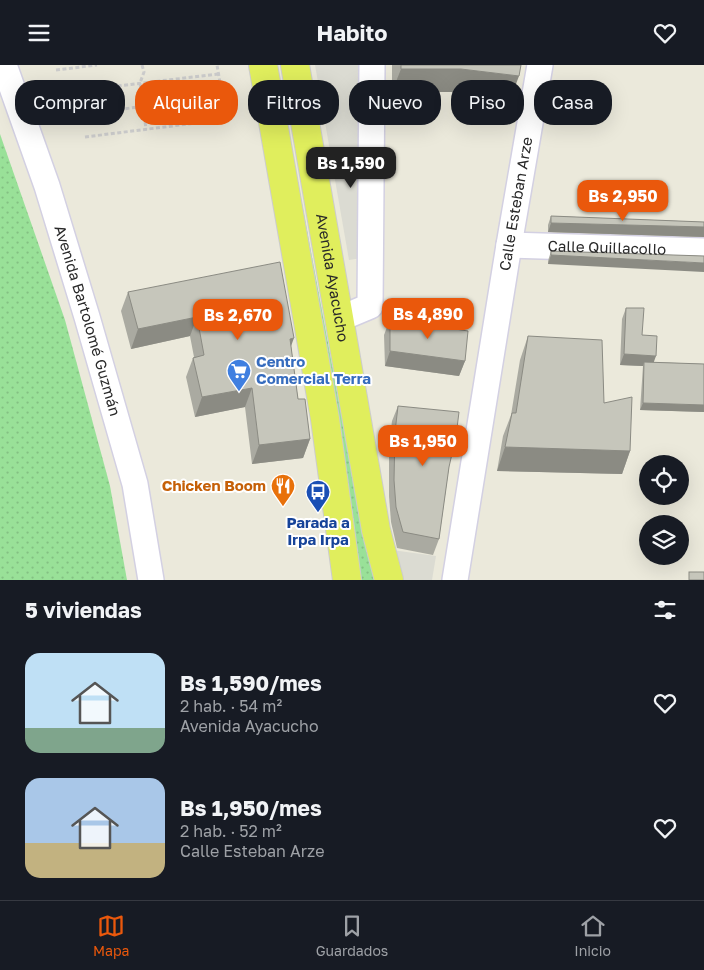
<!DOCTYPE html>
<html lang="es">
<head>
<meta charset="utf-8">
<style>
	:root { --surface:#171b24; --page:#20242c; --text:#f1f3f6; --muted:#9ea1a6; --line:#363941; --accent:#ea580c }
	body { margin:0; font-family:"Golos Text",sans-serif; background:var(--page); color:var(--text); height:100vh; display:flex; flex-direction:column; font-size:19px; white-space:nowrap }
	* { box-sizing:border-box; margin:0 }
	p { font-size:16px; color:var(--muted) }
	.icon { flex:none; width:28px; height:28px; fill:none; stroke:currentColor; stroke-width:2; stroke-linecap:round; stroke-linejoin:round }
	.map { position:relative; height:515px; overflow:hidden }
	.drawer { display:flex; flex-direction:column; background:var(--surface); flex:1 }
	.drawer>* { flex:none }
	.top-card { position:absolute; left:15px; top:15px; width:675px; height:45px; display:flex; gap:10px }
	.buttons { position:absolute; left:639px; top:390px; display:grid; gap:10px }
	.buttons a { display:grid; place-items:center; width:50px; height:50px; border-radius:50%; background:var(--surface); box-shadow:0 5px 20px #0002; font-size:25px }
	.price { position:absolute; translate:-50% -42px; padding:0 11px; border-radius:10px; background:var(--accent); color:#fff; font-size:16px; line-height:32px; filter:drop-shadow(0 1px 2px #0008) }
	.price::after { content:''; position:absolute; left:50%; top:30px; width:15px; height:11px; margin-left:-8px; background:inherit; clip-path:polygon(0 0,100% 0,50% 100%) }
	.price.active { background:#222; color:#fff }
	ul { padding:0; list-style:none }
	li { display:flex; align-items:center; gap:15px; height:125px; padding:0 25px }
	li span { display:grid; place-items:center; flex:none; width:140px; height:100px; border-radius:15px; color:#555 }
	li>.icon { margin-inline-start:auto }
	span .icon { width:60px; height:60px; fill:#fffc; stroke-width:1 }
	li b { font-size:21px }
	h2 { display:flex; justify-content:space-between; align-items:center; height:60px; padding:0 25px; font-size:21px }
	.chip { padding:0 18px; border-radius:20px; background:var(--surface); box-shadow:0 5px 20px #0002; font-size:18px; line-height:45px }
	.chip.active { background:var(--accent); color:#fff }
	header { display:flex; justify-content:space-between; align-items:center; height:65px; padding:0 25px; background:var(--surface); font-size:22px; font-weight:700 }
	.tabs { display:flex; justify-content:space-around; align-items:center; height:70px; border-top:1px solid var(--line); background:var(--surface); font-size:14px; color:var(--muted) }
	.tabs a { display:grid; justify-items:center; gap:2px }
	.tabs .active { color:var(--accent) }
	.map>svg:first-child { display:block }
	.grass { fill:url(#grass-dots) }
	.plaza { fill:#dbdbd2 }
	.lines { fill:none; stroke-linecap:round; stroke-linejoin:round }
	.minor-casing { stroke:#d3d0e2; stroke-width:28 }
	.major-casing { stroke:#ccc; stroke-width:30 }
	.path { stroke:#ccc; stroke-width:3; stroke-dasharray:4 2.5; stroke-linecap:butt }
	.minor { stroke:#fff; stroke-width:25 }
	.major { stroke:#e0ee5d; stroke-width:28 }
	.wall { fill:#aaaaa1 }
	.shaded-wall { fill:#8b8b83 }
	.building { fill:#c6c6bb; stroke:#8b8b83 }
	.labels { text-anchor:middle; stroke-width:4; stroke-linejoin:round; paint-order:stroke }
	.street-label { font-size:15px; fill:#292929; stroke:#fff }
	.shop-label { font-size:15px; font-weight:bold; fill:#366cbe; stroke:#fff; text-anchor:start }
	.food-label { font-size:15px; font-weight:bold; fill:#c56008; stroke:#fff; text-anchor:end }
	.transit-label { font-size:15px; font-weight:bold; fill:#164399; stroke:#fff }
</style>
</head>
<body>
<header><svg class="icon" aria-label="menu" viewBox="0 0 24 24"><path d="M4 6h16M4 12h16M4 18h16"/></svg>Habito<svg class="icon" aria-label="heart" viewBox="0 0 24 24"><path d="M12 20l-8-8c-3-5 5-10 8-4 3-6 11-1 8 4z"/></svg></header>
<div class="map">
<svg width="704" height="515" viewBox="0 0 704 515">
	<defs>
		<pattern id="grass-dots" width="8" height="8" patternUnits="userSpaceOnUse" patternTransform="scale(1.25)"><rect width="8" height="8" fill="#99e198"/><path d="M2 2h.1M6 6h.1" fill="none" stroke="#84c183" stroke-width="1.8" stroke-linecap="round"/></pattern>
	</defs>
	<rect width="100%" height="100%" fill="#ebe9db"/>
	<g class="grass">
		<polygon points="0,69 65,255 110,421 127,515 0,515"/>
		<polygon points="296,106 360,450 375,515 360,515 353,451"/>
	</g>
	<g class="plaza">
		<polygon points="315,0 361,0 362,193 349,195"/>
		<polygon points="392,485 436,491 432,515 400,515"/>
	</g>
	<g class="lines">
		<defs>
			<g id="minor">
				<path id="s1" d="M4 0 47 121 87 252 135 419 151 515"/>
				<path id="s2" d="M509 180 704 186"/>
				<polyline points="339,254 370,241 372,0"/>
				<path id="s3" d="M455 515 509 180 540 0"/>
			</g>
			<g id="major">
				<polyline points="263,0 325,354 347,515"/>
				<path id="s4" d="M295 0 376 465 389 515"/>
			</g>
		</defs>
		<use href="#minor" class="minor-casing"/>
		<use href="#major" class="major-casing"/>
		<g class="path">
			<polyline points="142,0 144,7 140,18 146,64"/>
			<polyline points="56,5 97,0"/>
			<polyline points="66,27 219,9"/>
			<polyline points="74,51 222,30"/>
			<polyline points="85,72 220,55 225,47 217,0"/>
		</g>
		<use href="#minor" class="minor"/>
		<use href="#major" class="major"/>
	</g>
	<g class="wall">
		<polygon points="392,0 521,0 510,35 452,27 392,27"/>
		<polygon points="551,151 704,157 704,172 548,167 548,160"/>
		<polygon points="551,186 704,191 548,199 548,196"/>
		<polygon points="128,227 291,281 298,334 310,374 303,393 252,399 245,342 195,352 186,312 193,293 194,292 190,271 131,284 121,246"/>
		<polygon points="626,243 642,270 654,297 704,299 704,347 640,345 643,301 620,300 622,254"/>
		<polygon points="390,254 465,296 459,311 385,301 384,270"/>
		<polygon points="528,271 604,338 630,386 622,409 497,406 503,371 511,350 520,295"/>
		<polygon points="398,341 449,402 439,474 433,490 397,483 391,457 389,431 389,382 392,356"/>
	</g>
	<g class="shaded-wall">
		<polygon points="401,4 461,4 519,11 510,35 452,27 392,27"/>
		<polygon points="551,158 704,162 704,172 548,167"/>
		<polygon points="551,190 704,198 704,207 548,199"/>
		<polygon points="197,252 190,271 131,284 138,264"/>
		<polygon points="294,273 287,292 290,274"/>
		<polygon points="390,286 465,296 459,311 385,301"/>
		<polygon points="624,289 656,291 652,302 644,297 643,301 620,300"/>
		<polygon points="252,323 245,342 195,352 202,332"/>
		<polygon points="643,338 704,340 704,347 640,345"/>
		<polygon points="310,374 303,393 252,399 259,380"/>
		<polygon points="505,382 630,386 622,409 497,406"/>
	</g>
	<g class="building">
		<polygon points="401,0 521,0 519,11 461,4 401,4"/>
		<polygon points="551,151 704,157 704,162 551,158"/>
		<polygon points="551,186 704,191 704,198 551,190"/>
		<polygon points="280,197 294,273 290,274 298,334 305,334 310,374 259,380 252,323 202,332 193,293 204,290 197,252 138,264 128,227"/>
		<polygon points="626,243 644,243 642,270 657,271 656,291 624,289"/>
		<polygon points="390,254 468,266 465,296 390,286"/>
		<polygon points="528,271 602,275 604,338 632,332 630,386 505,382 512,348 516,348"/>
		<polygon points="644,297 704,299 704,340 643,338"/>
		<polygon points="398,341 459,347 456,371 449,402 439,474 403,467 396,442 394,415 395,367"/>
		<rect x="689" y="507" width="15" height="8"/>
	</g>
	<defs>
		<symbol id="supermarket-pin" viewBox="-11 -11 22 30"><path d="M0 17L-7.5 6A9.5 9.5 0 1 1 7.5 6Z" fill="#3f7fe0" stroke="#fff"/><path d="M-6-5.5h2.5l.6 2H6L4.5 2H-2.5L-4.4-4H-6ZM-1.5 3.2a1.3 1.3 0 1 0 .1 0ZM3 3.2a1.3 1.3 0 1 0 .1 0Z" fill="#fff"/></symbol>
		<symbol id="restaurant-pin" viewBox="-11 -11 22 30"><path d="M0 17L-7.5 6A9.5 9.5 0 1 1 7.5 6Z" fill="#e8710a" stroke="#fff"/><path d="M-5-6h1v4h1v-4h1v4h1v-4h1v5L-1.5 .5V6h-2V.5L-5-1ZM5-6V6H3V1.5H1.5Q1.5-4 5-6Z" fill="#fff"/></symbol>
		<symbol id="bus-pin" viewBox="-11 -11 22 30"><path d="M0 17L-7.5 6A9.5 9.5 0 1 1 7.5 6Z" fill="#1a4fb4" stroke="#fff"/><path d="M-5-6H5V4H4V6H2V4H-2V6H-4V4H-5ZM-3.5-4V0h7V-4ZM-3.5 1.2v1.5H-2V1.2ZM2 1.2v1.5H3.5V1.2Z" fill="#fff"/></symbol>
	</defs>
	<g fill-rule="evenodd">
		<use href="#supermarket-pin" x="225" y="292" width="28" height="38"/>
		<use href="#restaurant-pin" x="269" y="407" width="28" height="38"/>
		<use href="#bus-pin" x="304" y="413" width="28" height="38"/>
	</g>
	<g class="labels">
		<g class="street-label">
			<text dy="5" stroke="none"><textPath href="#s3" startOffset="381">Calle Esteban Arze</textPath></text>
			<text dy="5" stroke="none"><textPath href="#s2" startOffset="98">Calle Quillacollo</textPath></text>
			<text dy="5" stroke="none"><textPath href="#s4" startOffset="216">Avenida Ayacucho</textPath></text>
			<text dy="5" stroke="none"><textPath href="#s1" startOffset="269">Avenida Bartolomé Guzmán</textPath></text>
		</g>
		<g class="shop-label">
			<text x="256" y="302">Centro<tspan x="256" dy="17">Comercial Terra</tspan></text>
		</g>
		<g class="food-label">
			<text x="266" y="426">Chicken Boom</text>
		</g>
		<g class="transit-label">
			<text x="318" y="463">Parada a<tspan x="318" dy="17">Irpa Irpa</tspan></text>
		</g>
	</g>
</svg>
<div class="buttons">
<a><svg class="icon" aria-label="locate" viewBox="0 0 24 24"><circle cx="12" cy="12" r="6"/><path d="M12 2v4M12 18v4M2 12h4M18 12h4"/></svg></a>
<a><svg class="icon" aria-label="layers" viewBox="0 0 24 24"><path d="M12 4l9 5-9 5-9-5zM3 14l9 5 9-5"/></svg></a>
</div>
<b class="price active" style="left:351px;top:124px">Bs 1,590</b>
<b class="price" style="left:623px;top:157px">Bs 2,950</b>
<b class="price" style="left:428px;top:275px">Bs 4,890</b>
<b class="price" style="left:238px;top:276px">Bs 2,670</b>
<b class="price" style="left:423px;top:402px">Bs 1,950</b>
<div class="top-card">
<a class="chip">Comprar</a>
<a class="chip active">Alquilar</a>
<a class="chip">Filtros</a>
<a class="chip">Nuevo</a>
<a class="chip">Piso</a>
<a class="chip">Casa</a>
</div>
</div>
<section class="drawer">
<h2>5 viviendas<svg class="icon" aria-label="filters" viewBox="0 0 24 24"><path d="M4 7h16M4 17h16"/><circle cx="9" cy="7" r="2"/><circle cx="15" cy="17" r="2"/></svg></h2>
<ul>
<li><span style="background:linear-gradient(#bfe0f5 75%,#7fa58c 0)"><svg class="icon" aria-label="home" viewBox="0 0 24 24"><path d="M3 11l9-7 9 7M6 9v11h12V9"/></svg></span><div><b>Bs 1,590/mes</b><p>2 hab. · 54 m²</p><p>Avenida Ayacucho</p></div><svg class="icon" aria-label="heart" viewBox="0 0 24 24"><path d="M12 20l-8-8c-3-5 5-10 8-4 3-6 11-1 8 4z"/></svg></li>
<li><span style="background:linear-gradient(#a9c7e8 65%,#c2b280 0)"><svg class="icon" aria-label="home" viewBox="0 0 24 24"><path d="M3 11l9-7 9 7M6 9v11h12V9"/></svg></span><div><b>Bs 1,950/mes</b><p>2 hab. · 52 m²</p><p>Calle Esteban Arze</p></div><svg class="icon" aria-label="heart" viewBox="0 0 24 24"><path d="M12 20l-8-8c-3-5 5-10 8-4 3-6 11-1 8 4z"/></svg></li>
</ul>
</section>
<nav class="tabs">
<a class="active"><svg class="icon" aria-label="map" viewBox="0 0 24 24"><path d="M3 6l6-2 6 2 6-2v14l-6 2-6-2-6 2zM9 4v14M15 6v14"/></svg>Mapa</a>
<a><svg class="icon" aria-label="saved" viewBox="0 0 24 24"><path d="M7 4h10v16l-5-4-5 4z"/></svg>Guardados</a>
<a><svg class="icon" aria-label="home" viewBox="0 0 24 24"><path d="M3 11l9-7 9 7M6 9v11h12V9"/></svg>Inicio</a>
</nav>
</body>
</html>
